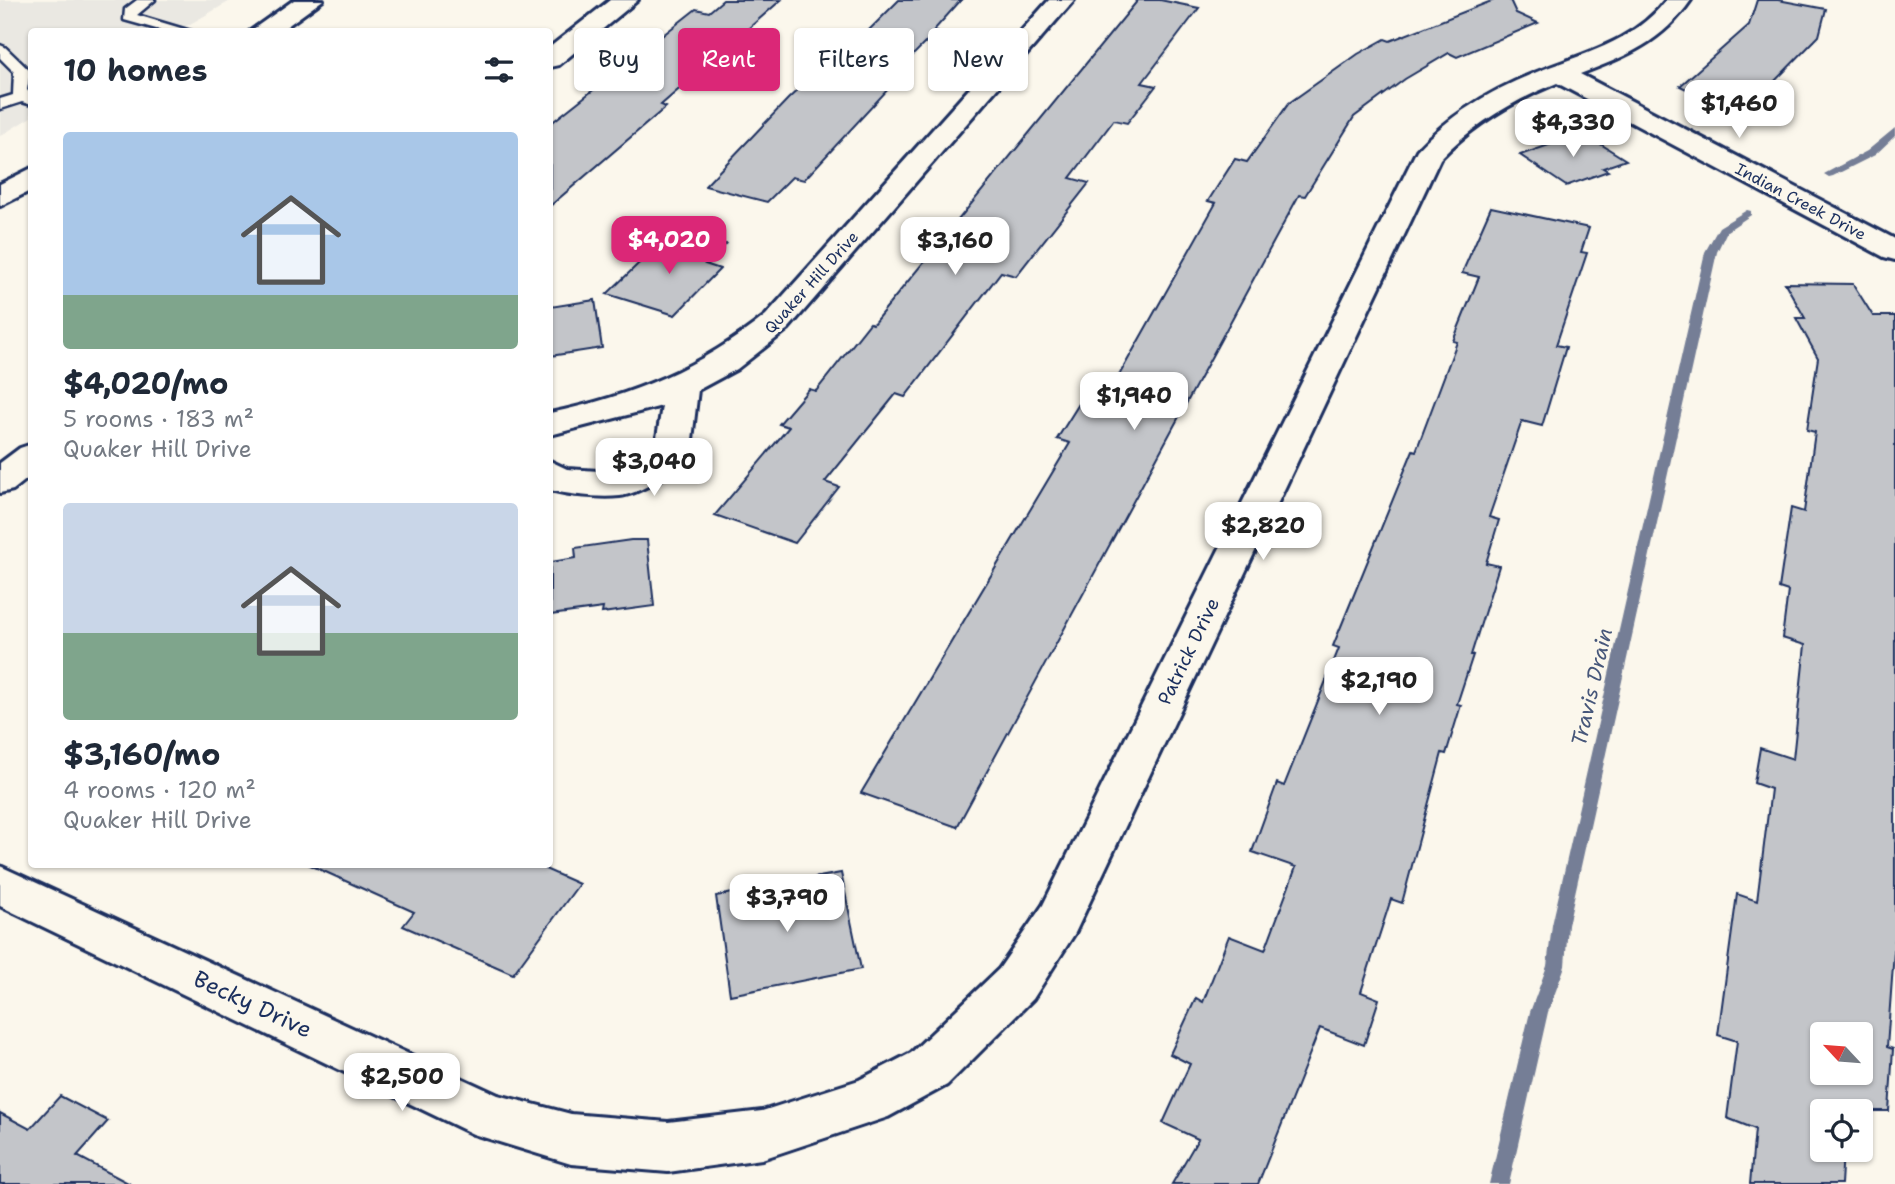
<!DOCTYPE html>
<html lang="en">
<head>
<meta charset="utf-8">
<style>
	:root { --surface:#fff; --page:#f2f2f3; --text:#1f2937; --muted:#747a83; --accent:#db2777 }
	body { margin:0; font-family:"Shantell Sans",sans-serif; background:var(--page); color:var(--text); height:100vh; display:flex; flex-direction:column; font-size:26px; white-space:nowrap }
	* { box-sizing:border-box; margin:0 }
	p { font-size:23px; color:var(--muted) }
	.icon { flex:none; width:38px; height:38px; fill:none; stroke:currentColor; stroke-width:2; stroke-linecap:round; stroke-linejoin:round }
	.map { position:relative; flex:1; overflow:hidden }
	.drawer { position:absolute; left:28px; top:28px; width:525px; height:840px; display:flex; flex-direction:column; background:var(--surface); border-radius:7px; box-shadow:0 2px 5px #0004 }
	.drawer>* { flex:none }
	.hud { position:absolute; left:574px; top:28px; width:665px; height:63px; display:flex; gap:14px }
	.needle { width:46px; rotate:296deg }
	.buttons { position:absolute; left:1810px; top:1022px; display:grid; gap:14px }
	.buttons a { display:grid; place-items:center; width:63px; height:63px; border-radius:7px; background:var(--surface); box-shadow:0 2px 5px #0004; font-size:35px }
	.price { position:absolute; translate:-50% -60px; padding:0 16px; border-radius:14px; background:#fff; color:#222; font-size:23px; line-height:46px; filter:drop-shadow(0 2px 4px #0008) }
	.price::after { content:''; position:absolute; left:50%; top:42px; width:21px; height:16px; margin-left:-10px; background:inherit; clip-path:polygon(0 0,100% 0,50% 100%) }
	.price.current { background:var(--accent); color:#fff }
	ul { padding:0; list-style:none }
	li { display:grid; align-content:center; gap:14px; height:371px; padding:0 35px }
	li span { display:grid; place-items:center; height:217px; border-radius:7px; color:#555 }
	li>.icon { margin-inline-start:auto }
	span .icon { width:126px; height:126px; fill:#fffc; stroke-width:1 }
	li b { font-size:30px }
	h2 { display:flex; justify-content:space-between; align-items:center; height:84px; padding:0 35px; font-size:30px }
	.pill { padding:0 24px; border-radius:7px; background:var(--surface); box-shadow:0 2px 5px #0004; font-size:24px; line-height:63px }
	.pill.current { background:var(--accent); color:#fff }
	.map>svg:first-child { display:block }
	.built { fill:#eae8e2 }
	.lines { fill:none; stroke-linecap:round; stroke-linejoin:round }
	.stream { fill:#747e96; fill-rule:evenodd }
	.building { fill:#c3c5c9; stroke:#1b2f5e; stroke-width:2; fill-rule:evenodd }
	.lane-casing { stroke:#1b2f5e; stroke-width:5 }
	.street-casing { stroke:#1b2f5e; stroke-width:6 }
	.secondary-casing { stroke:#1b2f5e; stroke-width:6 }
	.lane { fill:#fbf7ec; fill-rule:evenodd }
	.street { fill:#fbf7ec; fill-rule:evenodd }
	.secondary { fill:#fbf7ec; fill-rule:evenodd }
	.labels { text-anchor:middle; stroke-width:6; stroke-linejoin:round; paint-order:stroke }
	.far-street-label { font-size:16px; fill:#1b2f5e; stroke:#fbf7ec }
	.street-label { font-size:19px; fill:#1b2f5e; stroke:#fbf7ec }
	.water-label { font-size:21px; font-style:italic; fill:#47577a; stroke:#fbf7ec }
	.near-street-label { font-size:23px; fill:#1b2f5e; stroke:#fbf7ec }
</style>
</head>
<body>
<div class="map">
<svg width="1895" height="1184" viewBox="0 0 1895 1184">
	<rect width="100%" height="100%" fill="#fbf7ec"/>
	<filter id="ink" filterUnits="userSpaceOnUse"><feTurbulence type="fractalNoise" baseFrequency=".0143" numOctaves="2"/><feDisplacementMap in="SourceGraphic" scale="14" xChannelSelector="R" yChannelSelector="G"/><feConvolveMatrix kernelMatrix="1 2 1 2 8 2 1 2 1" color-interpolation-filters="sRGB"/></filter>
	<g filter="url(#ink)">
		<polygon class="built" points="0,0 232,0 178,31 32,32 31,117 0,136"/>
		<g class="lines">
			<g class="stream">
				<polygon points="1895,128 1895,136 1875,155 1833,176 1829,177 1824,174 1867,151"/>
				<polygon points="1747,210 1751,211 1751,215 1727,231 1717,252 1568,925 1565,966 1548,1012 1509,1184 1489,1184 1530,1012 1547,966 1552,925 1705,252 1719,227"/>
			</g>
		</g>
		<g class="building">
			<polygon points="723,0 781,0 661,105 666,107 550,206 550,124 696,9 709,12"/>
			<polygon points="899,0 961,0 934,30 937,31 898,70 904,72 804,180 792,177 767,202 705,186 788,99 834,56 842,57"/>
			<polygon points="1138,0 1160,0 1199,8 1142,83 1156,86 1127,123 1114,120 1070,178 1089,183 1016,276 1001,272 905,397 896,394 825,482 839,487 795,543 715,515 789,427 779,424 809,389 816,391 870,323 873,324"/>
			<polygon points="1494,0 1510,0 1516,13 1538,23 1457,57 1449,53 1405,79 1354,117 1305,196 1299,195 957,827 861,793 1070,443 1057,439 1094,380 1113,386 1216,203 1208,201 1235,159 1247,162 1289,103 1358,54 1385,39 1390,41"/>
			<polygon points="1757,0 1778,0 1826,9 1819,36 1768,88 1726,108 1680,86 1749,25"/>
			<polygon points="1583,133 1626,160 1603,168 1608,171 1566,186 1520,155"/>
			<polygon points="1491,207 1589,228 1581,252 1587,253 1556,345 1566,347 1542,426 1522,421 1489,517 1499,520 1486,563 1499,566 1471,655 1473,655 1457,704 1461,705 1446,754 1442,753 1402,903 1391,899 1361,992 1379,999 1364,1045 1320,1028 1258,1184 1172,1184 1198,1139 1163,1123 1190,1064 1170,1054 1196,998 1203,1002 1229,936 1265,950 1296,867 1252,852 1277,783 1284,786 1339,648 1333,646 1413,450 1416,451 1457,342 1453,341 1479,277 1462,273"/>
			<polygon points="663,240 726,244 705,264 720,269 675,315 607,294"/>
			<path d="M1785 283 1853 284 1873 316H1895V938L1887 1047 1893 1049 1889 1111H1822V1150H1843L1841 1184H1750L1755 1129 1727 1118 1737 1041 1718 1035 1737 894 1757 901 1771 789 1754 783 1760 748 1793 759 1805 645 1782 638 1788 591 1779 588 1791 508 1804 512 1815 432 1807 430 1818 358 1796 318H1805ZM1822 1034H1860V1073H1822Z"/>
			<polygon points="595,300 602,348 550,356 550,307"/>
			<polygon points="631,540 647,540 654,606 602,613 603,608 550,615 550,562 576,558 575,548"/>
			<polygon points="308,864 534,864 579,884 513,974 403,926 414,912"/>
			<polygon points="841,873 861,969 730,995 716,896"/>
			<polygon points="60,1096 108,1121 77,1156 130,1184 0,1184 0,1113 30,1129"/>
		</g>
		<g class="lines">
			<defs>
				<g id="lane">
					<polygon points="137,0 155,0 137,15 194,32 167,32 124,20 125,9"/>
					<polygon points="0,45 5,47 30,71 27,90 32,95 32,105 22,102 0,109 0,99 13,95 14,72 0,58"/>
				</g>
				<g id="street">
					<polygon points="610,0 638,0 559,65 550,67 550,47"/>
					<path d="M1049 0H1074L788 329 737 369 698 390 690 456C681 469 637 495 620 496 599 498 570 495 550 490V461L567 469 615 472 655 450 662 406 550 435V413C632 396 700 368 766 315Z"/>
					<path d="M1666 0H1691C1663 41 1626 57 1580 74L1895 239V260L1884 257 1557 83C1513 101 1473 124 1440 159L1075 933 1033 999 947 1085 888 1117 762 1159 668 1172 571 1164 473 1134 0 906V866L498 1095 571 1114 668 1122 762 1111 859 1080 911 1053 999 969 1043 905 1417 150C1450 115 1488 92 1532 74 1580 54 1634 43 1666 0Z"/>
					<polygon points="32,444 32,475 13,490 0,493 0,463 20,448"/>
				</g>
				<g id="secondary">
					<polygon points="294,0 323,0 279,32 249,32"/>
					<polygon points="32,168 32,190 0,206 0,184"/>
				</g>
			</defs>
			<use href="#lane" class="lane-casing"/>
			<use href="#street" class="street-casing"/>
			<use href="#secondary" class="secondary-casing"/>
			<use href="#lane" class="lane"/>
			<use href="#street" class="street"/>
			<use href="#secondary" class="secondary"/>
		</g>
	</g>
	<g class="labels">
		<g class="far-street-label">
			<text transform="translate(1801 201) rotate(28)" y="6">Indian Creek Drive</text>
			<text transform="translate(811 282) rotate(-48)" y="6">Quaker Hill Drive</text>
		</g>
		<g class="street-label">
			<text transform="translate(1188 651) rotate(-64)" y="7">Patrick Drive</text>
		</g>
		<g class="water-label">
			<text transform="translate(1592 687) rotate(-77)" y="7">Travis Drain</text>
		</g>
		<g class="near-street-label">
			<text transform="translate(253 1004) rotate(25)" y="8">Becky Drive</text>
		</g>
	</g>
</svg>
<div class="buttons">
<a><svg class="needle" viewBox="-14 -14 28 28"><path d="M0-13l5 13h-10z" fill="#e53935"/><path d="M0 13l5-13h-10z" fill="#747a83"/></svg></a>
<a><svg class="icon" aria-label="locate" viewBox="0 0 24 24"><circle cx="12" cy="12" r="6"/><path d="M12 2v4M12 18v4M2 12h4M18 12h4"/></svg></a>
</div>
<b class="price" style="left:1739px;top:140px">$1,460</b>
<b class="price" style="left:1573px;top:159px">$4,330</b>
<b class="price current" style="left:669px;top:276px">$4,020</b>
<b class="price" style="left:955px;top:277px">$3,160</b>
<b class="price" style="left:1134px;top:432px">$1,940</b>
<b class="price" style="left:654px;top:498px">$3,040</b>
<b class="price" style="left:1263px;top:562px">$2,820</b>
<b class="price" style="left:1379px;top:717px">$2,190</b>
<b class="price" style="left:787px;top:934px">$3,790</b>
<b class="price" style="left:402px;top:1113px">$2,500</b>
<div class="hud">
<a class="pill">Buy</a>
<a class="pill current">Rent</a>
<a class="pill">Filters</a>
<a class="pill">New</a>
</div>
<section class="drawer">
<h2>10 homes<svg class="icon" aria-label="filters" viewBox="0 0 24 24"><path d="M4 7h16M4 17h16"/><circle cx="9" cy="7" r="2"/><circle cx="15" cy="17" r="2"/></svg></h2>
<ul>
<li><span style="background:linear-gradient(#a9c7e8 75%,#7fa58c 0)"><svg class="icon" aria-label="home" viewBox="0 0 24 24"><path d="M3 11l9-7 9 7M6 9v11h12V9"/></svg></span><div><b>$4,020/mo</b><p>5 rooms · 183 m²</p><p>Quaker Hill Drive</p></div></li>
<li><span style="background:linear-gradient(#c9d6e8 60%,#7fa58c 0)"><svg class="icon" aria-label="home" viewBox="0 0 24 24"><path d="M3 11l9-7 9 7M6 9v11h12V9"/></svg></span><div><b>$3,160/mo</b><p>4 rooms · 120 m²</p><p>Quaker Hill Drive</p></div></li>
</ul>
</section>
</div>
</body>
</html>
